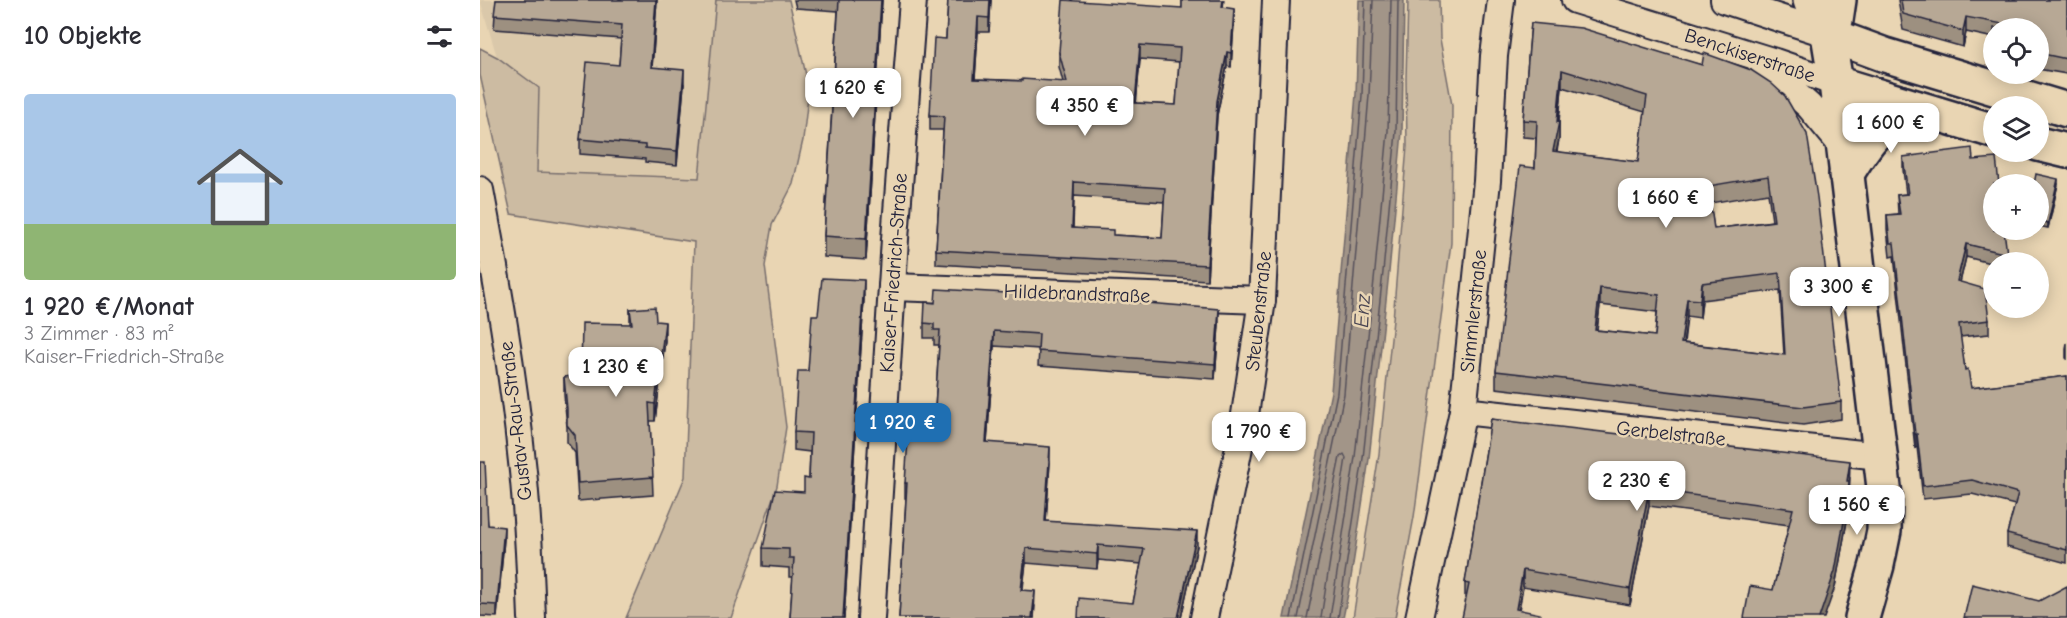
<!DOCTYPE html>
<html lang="de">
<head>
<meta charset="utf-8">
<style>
	:root { --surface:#fff; --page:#f2f2f3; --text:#2b2b33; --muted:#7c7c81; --accent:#1f6fb2 }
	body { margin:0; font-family:"Comic Neue",sans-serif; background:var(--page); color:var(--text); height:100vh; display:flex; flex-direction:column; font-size:22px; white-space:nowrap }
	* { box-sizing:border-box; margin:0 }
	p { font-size:20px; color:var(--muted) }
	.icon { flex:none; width:33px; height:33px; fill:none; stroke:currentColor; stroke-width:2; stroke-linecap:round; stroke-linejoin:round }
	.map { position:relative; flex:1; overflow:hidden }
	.panel { display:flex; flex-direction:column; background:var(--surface); width:480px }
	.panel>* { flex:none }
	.tools { position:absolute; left:1503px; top:18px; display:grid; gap:12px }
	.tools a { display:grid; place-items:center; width:66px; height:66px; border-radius:50%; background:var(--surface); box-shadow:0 3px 15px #0003; font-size:30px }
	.price { position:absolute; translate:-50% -51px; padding:0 14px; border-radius:12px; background:#fff; color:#222; font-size:20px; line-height:39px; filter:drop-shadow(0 2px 3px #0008) }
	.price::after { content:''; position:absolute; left:50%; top:36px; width:18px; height:14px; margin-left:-9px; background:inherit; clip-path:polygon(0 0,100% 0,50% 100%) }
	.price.selected { background:var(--accent); color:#fff }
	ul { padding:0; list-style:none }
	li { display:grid; align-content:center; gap:12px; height:318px; padding:0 24px }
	li span { display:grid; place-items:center; height:186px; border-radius:6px; color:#555 }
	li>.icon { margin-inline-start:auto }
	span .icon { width:108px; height:108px; fill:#fffc; stroke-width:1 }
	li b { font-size:26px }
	h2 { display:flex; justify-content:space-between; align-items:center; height:72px; padding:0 24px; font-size:26px }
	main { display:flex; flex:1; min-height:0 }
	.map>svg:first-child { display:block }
	.built { fill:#dac8aa }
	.green { fill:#ccbba2; stroke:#776e6e; stroke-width:1.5 }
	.water { fill:#a29588; stroke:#6f6769; stroke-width:1.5 }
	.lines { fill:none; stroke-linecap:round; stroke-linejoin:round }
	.shore { stroke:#55505a; stroke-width:1.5 }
	.minor-casing { stroke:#22223b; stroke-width:30 }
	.major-casing { stroke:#22223b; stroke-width:38 }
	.minor { stroke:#e9d5b3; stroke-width:26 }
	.major { stroke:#e9d5b3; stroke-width:33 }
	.wall { fill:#9d9080; stroke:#22223b; stroke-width:1.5; fill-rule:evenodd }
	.shaded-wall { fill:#807668; stroke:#22223b; stroke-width:1.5 }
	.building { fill:#b7a895; stroke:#22223b; stroke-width:1.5; fill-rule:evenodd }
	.labels { text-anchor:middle; stroke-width:5; stroke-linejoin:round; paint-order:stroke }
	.street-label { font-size:20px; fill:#22223b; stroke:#e9d5b3 }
	.water-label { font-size:21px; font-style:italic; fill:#484452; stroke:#e9d5b3 }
</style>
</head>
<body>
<main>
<section class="panel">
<h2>10 Objekte<svg class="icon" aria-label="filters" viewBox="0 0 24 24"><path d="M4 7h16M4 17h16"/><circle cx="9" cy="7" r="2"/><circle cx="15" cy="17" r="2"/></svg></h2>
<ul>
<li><span style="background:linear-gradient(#a9c7e8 70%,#8fb573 0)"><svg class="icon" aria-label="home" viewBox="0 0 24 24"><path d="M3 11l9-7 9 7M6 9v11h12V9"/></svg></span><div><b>1 920 €/Monat</b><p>3 Zimmer · 83 m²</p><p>Kaiser-Friedrich-Straße</p></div></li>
</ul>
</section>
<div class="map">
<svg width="1587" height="618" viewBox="0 0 1587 618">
	<rect width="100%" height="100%" fill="#e9d5b3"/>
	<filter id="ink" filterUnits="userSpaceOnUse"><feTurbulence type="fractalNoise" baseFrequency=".0167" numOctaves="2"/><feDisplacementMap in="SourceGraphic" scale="12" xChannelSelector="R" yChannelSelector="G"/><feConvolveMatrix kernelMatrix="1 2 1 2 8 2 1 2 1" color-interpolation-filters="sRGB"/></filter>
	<g filter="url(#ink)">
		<polygon class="built" points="0,0 236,0 219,177 57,171 59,88 17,57"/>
		<g class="green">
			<polygon points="236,0 309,0 329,88 323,140 313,184 292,225 285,266 306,427 297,486 251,618 146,618 205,477 214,242 31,214 0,75 0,48 17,57 59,88 57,172 219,178"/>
			<polygon points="928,0 959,0 960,39 972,105 971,243 934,517 915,618 873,618 899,454 913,320 927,146 926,79"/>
		</g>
		<polygon class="water" points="879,0 924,0 922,132 909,272 889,459 870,584 863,618 804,618 851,392 876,94"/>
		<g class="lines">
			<g class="shore">
				<polyline points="811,618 857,393 882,95 885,0"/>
				<polyline points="818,618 864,394 889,95 893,0"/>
				<polyline points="827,618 860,457 864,454 866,458 841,618"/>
				<polyline points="850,618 875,457 895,271 908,131 911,0"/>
				<polyline points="858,618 883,458 903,272 916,132 918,0"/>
			</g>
			<defs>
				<g id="minor">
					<polyline points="1095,0 1295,62 1356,83"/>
					<polyline points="1244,0 1348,34"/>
					<polyline points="1281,64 1329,106 1364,148"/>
					<path d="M0 190C17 281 33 371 42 462 48 514 50 566 52 618"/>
					<polyline points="412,287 782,300"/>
					<polyline points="983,411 1400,456"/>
					<polyline points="391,618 415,239 433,0"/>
					<polyline points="724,618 763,428 782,300 796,0"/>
					<polyline points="939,618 983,411 1007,181 1014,56 1021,0"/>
				</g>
				<g id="major">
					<polyline points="1330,0 1337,20 1348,34 1356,83 1405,496 1404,531 1397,565 1382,618"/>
					<polyline points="1348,34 1405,55 1587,110"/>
					<polyline points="1348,34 1356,20 1359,0"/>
					<polyline points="1356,83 1514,131"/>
					<polyline points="1558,144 1587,151"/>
					<path d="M1366 175C1387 141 1399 121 1437 108"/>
				</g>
			</defs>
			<use href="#minor" class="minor-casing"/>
			<use href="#major" class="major-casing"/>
			<use href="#minor" class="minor"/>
			<use href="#major" class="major"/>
		</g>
		<g class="wall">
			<polygon points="16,0 177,0 172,67 204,84 197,165 165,162 165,159 100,154 100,139 139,65 141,39 14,29"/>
			<polygon points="314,0 402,0 386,260 344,257 344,236 358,11 316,8"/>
			<path d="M468 0H511L509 32H498L495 79 583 82 579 67V52L702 8V0H744L743 7 754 23 751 67 747 66 737 115 727 280 456 264V250L463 130H450V115L466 39ZM660 59 699 62 696 105 656 103ZM594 196 684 202 682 238 633 235 593 228Z"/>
			<polygon points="1418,0 1587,0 1587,74 1558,69 1558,28 1514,28 1514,38 1486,32 1483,47 1423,30"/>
			<path d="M1051 23 1222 65 1271 70 1361 402V419L1323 425 1016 388V371L1055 168 1056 138 1043 137V120ZM1082 87 1165 112 1158 162 1077 152 1079 139V122ZM1288 193 1292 221 1234 229 1230 203ZM1300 290 1304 355 1204 343 1207 316 1220 318 1222 300ZM1120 305 1177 312 1175 336 1117 330Z"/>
			<polygon points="1423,157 1493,160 1527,254 1527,262 1514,262 1514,264 1486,257 1480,282 1509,320 1509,334 1480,337 1485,370 1491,388 1587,376 1587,563 1527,547 1527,534 1535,505 1492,494 1443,499 1437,447 1435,448 1414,256 1410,257 1407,229 1407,215 1418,214 1417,195 1426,194 1423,170"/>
			<polygon points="1558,184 1578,184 1568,228 1558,226"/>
			<polygon points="384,299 364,618 310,618 313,577 309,577 309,568 283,566 283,548 324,492 329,479 330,452 314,450 314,432 328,371 338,315"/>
			<polygon points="150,309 176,321 185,340 175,421 170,421 173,495 98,501 95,453 87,442 87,427 84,395 84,377 101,375 150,324"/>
			<polygon points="444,323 739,324 735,379 558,366 559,349 514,346 507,443 570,462 566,521 717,546 701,618 598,618 653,603 661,564 618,560 617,569 546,563 542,591 555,606 554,618 419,618 426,498 425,498 425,483 453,440 459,345 454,345 454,338 444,338"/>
			<polygon points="1587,343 1587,359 1586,358 1586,348"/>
			<polygon points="1011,419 1370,478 1367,521 1355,587 1293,590 1309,525 1169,506 1150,605 1043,587 1039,610 1060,618 985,599 985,583"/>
			<polygon points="0,462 8,525 24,539 17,617 0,616"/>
		</g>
		<g class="shaded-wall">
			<polygon points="176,0 177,0 171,81 171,67"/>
			<polygon points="401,0 402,0 386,260 386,239"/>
			<polygon points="510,0 511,0 509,32 509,18"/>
			<polygon points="754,9 754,23 751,67 751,53"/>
			<polygon points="498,17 498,32 494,93 494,79"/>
			<polygon points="1486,17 1486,32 1483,47 1483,31"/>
			<polygon points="660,45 660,59 655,117 655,103"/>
			<polygon points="747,52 747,66 737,115 727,280 727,265 737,101"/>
			<polygon points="204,70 204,84 197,165 197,151"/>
			<polygon points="1082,70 1082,87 1078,128 1079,122 1079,139 1073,168 1073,151 1077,122"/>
			<polygon points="1578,179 1578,184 1568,228 1568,223"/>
			<polygon points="594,182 594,196 592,242 592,228"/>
			<polygon points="1486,244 1486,257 1477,295 1477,281"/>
			<polygon points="384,280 384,299 364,618 363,618"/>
			<polygon points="1222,283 1222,300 1220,318 1220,300"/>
			<polygon points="1120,288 1120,305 1115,347 1115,330"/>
			<polygon points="1207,299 1207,316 1201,360 1201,343"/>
			<polygon points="739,309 739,324 735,379 735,364"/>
			<polygon points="185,322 185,340 175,421 175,404"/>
			<polygon points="514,331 514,346 506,457 506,442"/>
			<polygon points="1435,434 1437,434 1437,447 1435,448"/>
			<polygon points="570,447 570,462 565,536 565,521"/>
			<polygon points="1370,461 1369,498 1367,521 1355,587 1344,618 1339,618 1367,481"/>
			<polygon points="1169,489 1169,506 1150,605 1150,589"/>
			<polygon points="24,527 24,539 17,617 17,605"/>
			<polygon points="717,531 717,546 701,618 698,618"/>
			<polygon points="618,545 618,560 617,569 617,554"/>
			<polygon points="546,548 546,563 541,605 541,590"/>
			<polygon points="1043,570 1043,587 1037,618 1036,609"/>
			<polygon points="555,591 554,618 552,618"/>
		</g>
		<g class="building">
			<polygon points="16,0 176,0 171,67 204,70 197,151 165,148 165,145 100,139 107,62 139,65 142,25 14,15"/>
			<polygon points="359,0 401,0 386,239 344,236"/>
			<path d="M468 0H510L509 18 498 17 494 79 542 81V79L587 82 579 52 583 0 702 8V0H743L742 7 754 9 751 53 747 52 737 101 727 265 456 250 464 116 450 115 454 38 466 39ZM660 45 700 48 696 105 655 103ZM594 182 685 188 682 238 633 235V230L592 228Z"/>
			<polygon points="1421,0 1587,0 1587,59 1558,53 1558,28 1534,28 1534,26 1486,17 1483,31 1423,14"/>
			<path d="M1051 23 1101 28 1222 65 1224 53 1271 70 1291 83 1305 96 1327 134 1337 197 1361 402 1323 407 1016 371 1040 166 1055 168 1057 121 1043 120ZM1082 70 1167 96 1158 162 1073 151 1079 122H1077ZM1288 176 1294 221 1234 229 1228 186ZM1300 273 1305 355 1201 343 1207 299 1220 300 1222 283ZM1120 288 1179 295 1175 336 1115 330Z"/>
			<polygon points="1492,148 1493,160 1516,158 1519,184 1514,184 1514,230 1524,230 1527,254 1486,244 1477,281 1505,289 1509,320 1479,324 1485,370 1488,369 1491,388 1587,376 1587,550 1527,534 1538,493 1492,480 1443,486 1437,434 1435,434 1414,243 1410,243 1407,215 1420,214 1417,195 1428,194 1423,157"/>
			<polygon points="1556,174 1578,179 1568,223 1558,220 1558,184 1554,184"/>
			<polygon points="342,278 384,280 363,618 310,618 314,558 309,558 309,549 283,548 295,490 324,492 324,478 329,479 331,433 314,432 318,371 328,371 332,315 338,315"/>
			<polygon points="456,289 596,297 739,309 735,364 558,351 559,334 514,331 506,442 570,447 565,521 717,531 698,618 598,618 599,598 653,603 664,549 618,545 617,554 546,548 541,590 555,591 552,618 419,618 427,483 425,483 428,439 453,440 460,330 454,330 454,324 444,323 445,302 455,303"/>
			<polygon points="175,307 176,321 185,322 175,404 169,403 173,477 98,483 95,435 87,425 87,409 84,377 101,375 102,323 152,324 150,309"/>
			<polygon points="1011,419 1370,461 1367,481 1369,481 1367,505 1355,571 1339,618 1264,618 1270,586 1293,590 1313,509 1169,489 1150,589 1043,570 1036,609 1060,614 1059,618 982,618 989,584 985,583"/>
			<polygon points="0,462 5,462 8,525 24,527 17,605 0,604"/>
			<polygon points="1492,584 1559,601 1587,586 1587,618 1484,618"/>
		</g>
	</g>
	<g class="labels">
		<g class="street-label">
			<text transform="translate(1270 55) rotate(18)" y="7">Benckiserstraße</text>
			<text transform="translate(413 273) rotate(-86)" y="7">Kaiser-Friedrich-Straße</text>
			<text transform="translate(597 293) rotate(2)" y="7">Hildebrandstraße</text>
			<text transform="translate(778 311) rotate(-84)" y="7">Steubenstraße</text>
			<text transform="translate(993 311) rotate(-84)" y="7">Simmlerstraße</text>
			<text transform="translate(35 421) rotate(-97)" y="7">Gustav-Rau-Straße</text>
			<text transform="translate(1191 433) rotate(6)" y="7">Gerbelstraße</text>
		</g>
		<g class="water-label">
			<text transform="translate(882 311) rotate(-87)" y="7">Enz</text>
		</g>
	</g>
</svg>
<div class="tools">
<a><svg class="icon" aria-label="locate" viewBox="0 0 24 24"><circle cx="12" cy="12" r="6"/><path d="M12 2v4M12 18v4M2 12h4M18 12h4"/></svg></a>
<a><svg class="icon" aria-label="layers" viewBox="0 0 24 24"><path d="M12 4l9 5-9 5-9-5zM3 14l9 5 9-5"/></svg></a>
<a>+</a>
<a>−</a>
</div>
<b class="price" style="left:373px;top:119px">1 620 €</b>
<b class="price" style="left:605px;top:137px">4 350 €</b>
<b class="price" style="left:1411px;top:154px">1 600 €</b>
<b class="price" style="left:1186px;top:229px">1 660 €</b>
<b class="price" style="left:1359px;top:318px">3 300 €</b>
<b class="price" style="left:136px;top:398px">1 230 €</b>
<b class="price selected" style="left:423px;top:454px">1 920 €</b>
<b class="price" style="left:779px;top:463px">1 790 €</b>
<b class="price" style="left:1157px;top:512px">2 230 €</b>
<b class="price" style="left:1377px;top:536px">1 560 €</b>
</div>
</main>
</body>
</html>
